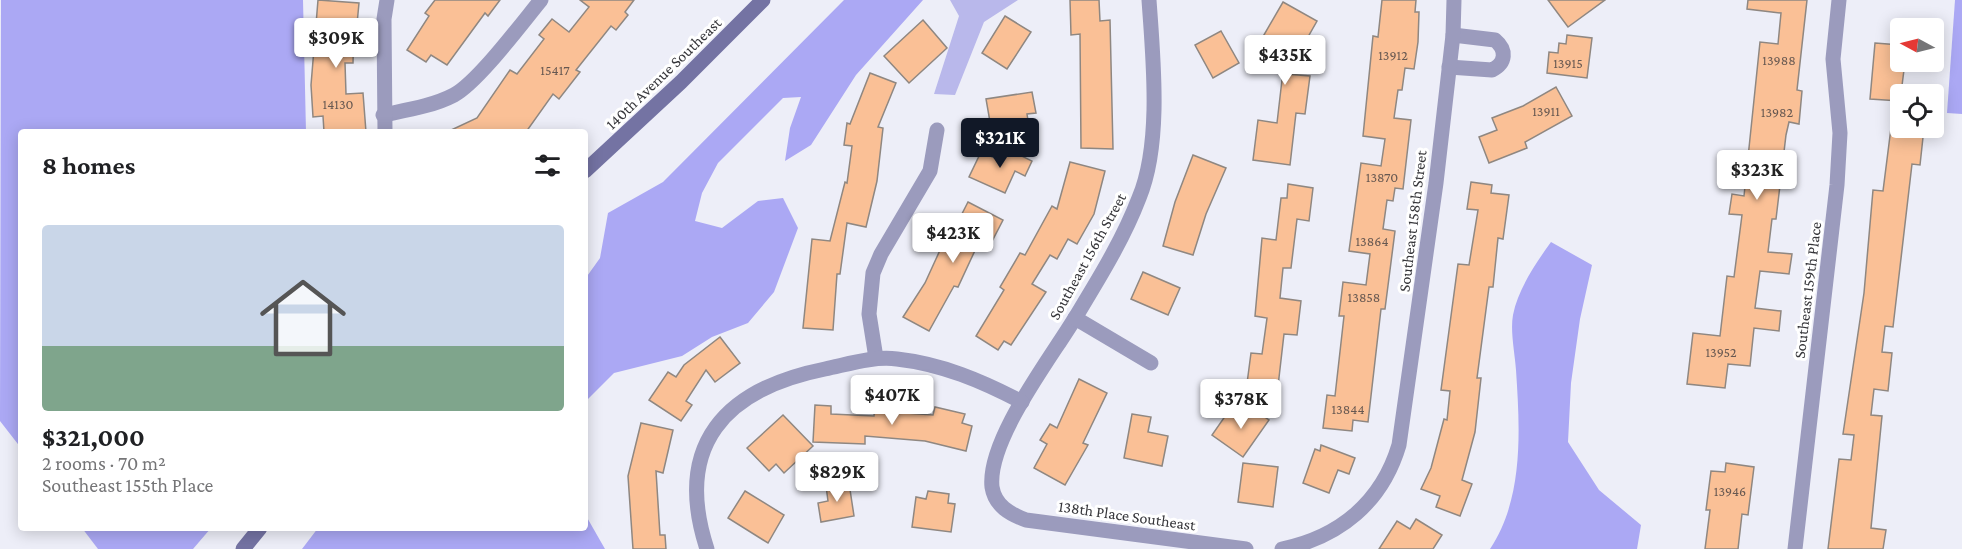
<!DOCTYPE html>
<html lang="en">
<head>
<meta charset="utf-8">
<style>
	:root { --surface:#fff; --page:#f2f2f2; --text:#202124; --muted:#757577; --line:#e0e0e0; --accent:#111827 }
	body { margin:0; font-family:"Crimson Pro",serif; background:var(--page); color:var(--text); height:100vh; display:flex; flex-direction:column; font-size:22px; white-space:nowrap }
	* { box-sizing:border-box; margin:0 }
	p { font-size:20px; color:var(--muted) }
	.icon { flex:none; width:33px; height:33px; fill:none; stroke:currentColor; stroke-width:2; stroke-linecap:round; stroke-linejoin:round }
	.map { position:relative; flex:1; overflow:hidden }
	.sheet { position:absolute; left:18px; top:129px; width:570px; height:402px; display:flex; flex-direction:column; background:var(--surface); border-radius:6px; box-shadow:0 3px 15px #0003 }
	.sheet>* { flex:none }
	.needle { width:39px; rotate:277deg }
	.tools { position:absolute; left:1890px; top:18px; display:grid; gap:12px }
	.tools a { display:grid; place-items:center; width:54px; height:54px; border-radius:6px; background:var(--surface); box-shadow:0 3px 15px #0003; font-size:30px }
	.price { position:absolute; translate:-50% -51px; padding:0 14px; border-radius:6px; background:#fff; color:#222; font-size:20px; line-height:39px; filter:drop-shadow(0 2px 3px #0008) }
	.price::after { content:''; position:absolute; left:50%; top:36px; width:18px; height:14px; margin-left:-9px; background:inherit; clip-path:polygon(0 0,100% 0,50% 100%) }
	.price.selected { background:var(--accent); color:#fff }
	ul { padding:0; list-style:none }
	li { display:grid; align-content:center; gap:12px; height:318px; padding:0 24px }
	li+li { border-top:2px solid var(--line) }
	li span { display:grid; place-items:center; height:186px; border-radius:6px; color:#555 }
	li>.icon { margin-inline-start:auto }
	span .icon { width:108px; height:108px; fill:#fffc; stroke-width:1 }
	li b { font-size:26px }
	h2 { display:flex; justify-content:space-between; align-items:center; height:72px; padding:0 24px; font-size:26px }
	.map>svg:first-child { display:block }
	.green { fill:#b9b8eb }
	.forest { fill:#aba8f4 }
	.building { fill:#fac096; stroke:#8f8781; stroke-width:1.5 }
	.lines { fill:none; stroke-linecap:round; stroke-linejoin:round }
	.minor { stroke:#9b9bbd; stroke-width:15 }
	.secondary { stroke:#7473a3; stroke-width:15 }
	.labels { text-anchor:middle; stroke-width:6; stroke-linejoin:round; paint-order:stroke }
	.number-label { font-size:14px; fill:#675851 }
	.street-label { font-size:16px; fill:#36363a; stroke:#fff }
</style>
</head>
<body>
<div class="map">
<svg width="1962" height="549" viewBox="0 0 1962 549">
	<rect width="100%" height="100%" fill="#edeef8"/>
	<polygon class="green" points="950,0 1018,0 984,22 955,95 934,94 959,16"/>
	<g class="forest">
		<polygon points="1,0 303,0 306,132 21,132 21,448 0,421"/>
		<polygon points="844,0 923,0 856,75 811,145 785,161 790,128 801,97 783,98 718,163 702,193 695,221 722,228 758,201 783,198 798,228 774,292 748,323 712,337 682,356 614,373 585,402 585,279 600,258 608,213 663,182"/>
		<polygon points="1955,0 1962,0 1962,114 1947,113"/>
		<path d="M1551 242 1592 265 1580 319 1571 383 1568 442 1599 490 1641 525 1637 549H1490C1524 498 1520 430 1516 370 1515 354 1510 331 1513 315 1518 289 1536 263 1551 242Z"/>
		<polygon points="585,514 605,549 302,549 318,528 585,528"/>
		<polygon points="82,528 211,528 193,549 98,549"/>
	</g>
	<g class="building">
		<polygon points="318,0 359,3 357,24 354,24 353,63 345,63 346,94 363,93 366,132 324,132 323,116 313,117 311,85"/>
		<polygon points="435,0 500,0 488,16 485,13 447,65 431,55 426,62 407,50 429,16 425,13"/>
		<polygon points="580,0 634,0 625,12 628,15 616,30 611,26 576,70 580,72 559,99 553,94 526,132 447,132 477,118 510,70 517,74 544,39 539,35 552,19 569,32 589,7"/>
		<polygon points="1070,0 1099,0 1100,21 1110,20 1113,149 1081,148 1080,34 1071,35"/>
		<polygon points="1382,0 1416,0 1415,12 1419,12 1418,42 1414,69 1405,68 1402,90 1398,90 1394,118 1411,120 1403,189 1395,188 1393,201 1387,200 1383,229 1395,231 1385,309 1381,309 1368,422 1353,420 1352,431 1323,428 1327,395 1335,396 1344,316 1339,316 1343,282 1366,285 1370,254 1349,251 1361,163 1381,166 1385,139 1363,136 1373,36 1378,37"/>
		<polygon points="1548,0 1605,0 1568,27"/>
		<polygon points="1748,0 1807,0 1797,90 1802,91 1799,124 1789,122 1786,135 1776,219 1772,219 1768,252 1792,254 1789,274 1760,271 1755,308 1781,311 1779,331 1754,328 1750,366 1728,364 1725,388 1687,384 1693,333 1720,336 1727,276 1734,277 1742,215 1729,214 1732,194 1744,196 1760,42 1778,44 1781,13 1747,9"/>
		<polygon points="1283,2 1317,21 1287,74 1310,76 1305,114 1296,113 1290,165 1253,160 1258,120 1277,123 1285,54 1261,40"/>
		<polygon points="1005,16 1031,32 1007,69 982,53"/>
		<polygon points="923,20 947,48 909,83 884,56"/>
		<polygon points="1221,31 1239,63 1213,78 1195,45"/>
		<polygon points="1567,35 1592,38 1587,78 1547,73 1549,52 1558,53 1559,43 1566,44"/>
		<polygon points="1875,43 1900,45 1900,62 1905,62 1900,101 1870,99"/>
		<polygon points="870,73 896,83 878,127 883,128 877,181 866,227 847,223 840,274 837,274 833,330 803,328 812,239 830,241 845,182 847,183 852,146 844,145 847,123 850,124"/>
		<polygon points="1556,87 1572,116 1525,142 1527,148 1489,163 1479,137 1497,130 1492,118 1523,106"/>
		<polygon points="1032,92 1036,113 1027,114 1029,127 1003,130 1002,121 990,122 986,99"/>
		<polygon points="1891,128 1924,128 1920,165 1912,164 1893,327 1885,326 1882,352 1892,353 1888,391 1874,389 1871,415 1882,416 1871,528 1886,530 1883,549 1828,549 1839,459 1851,460 1854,435 1843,434 1864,293 1873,190 1883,191"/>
		<polygon points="1003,147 1032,161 1025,176 1015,171 1005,193 969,177 981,152 997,159"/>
		<polygon points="1193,155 1226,168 1206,214 1193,255 1163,246 1175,202"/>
		<polygon points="1070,162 1105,171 1094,214 1077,244 1068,239 1057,259 1050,255 1032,284 1046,292 1011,345 1004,341 998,350 976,336 1004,290 1000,287 1020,253 1025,255 1052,206 1057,209"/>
		<polygon points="1471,182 1492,185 1491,193 1509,195 1503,239 1498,238 1493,287 1489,287 1477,378 1481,378 1475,432 1462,480 1472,484 1460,516 1436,507 1440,496 1421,489 1431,468 1444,419 1447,420 1450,391 1441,390 1458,264 1469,265 1478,210 1467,209"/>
		<polygon points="1288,184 1313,188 1309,221 1297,219 1291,268 1283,268 1280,298 1301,301 1297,335 1284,334 1277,395 1246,391 1251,353 1262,354 1267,318 1255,316 1262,238 1276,240 1281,198 1287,198"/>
		<polygon points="968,202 1003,220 988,249 978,244 958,287 954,286 929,331 903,317 925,283 941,248 944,249"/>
		<polygon points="1143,272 1180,288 1168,315 1131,299"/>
		<polygon points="720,337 740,363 715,382 706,370 686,401 692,405 681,421 649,400 668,372 676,377 684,365"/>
		<polygon points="1079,379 1107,393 1083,443 1088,445 1065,485 1034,468 1047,444 1040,440 1050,424 1057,428"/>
		<polygon points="876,395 894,396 893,412 933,415 935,407 965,414 962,423 972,426 966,451 925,441 865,436 865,444 813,442 815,405 831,406 831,414 874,416"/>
		<polygon points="1245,404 1269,420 1243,457 1212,435 1228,412 1242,421"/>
		<polygon points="1132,414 1151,417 1148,432 1168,436 1162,466 1124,458"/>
		<polygon points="783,415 813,446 784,473 776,464 769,471 747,448"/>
		<polygon points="641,423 673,430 663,473 656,471 660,535 665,535 666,549 633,549 628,476"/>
		<polygon points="1321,445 1355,458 1349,474 1338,470 1329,493 1303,483 1315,449 1320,451"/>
		<polygon points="1243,463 1278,467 1273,507 1238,502"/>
		<polygon points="1726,463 1754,467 1748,515 1742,514 1738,549 1705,549 1710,510 1706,510 1711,471 1725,472"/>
		<polygon points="849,483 854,516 821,522 818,503 828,501 826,486"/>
		<polygon points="745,491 784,515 768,543 728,518"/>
		<polygon points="928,491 949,494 948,503 955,504 951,532 912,527 916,497 926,499"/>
		<polygon points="1416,519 1442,535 1433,549 1379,549 1397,521 1410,529"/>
	</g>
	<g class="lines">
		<g class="minor">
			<path d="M1149 0C1153 58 1162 143 1139 198 1123 240 1098 280 1075 318 1051 358 987 440 992 487 995 506 1010 514 1026 520L1246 549"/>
			<path d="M1449 67 1492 70C1506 63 1507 50 1495 40L1453 35"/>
			<path d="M383 115C407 110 433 106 454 95 478 82 522 23 541 0"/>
			<polyline points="385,132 384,19 387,0"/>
			<polyline points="1075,318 1151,363"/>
			<polyline points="876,358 869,314 873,273 881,254 930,171 937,130"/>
			<path d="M707 549C673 445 725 389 825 369 849 364 873 356 897 359 942 364 982 381 1022 402"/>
			<path d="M1282 549C1340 537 1382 502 1399 445L1436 183 1453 35 1454 0"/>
			<polyline points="1795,549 1837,185 1840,133 1833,59 1839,0"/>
		</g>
		<g class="secondary">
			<polyline points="585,171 681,82 763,0"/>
			<polyline points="243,549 260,528"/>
		</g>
	</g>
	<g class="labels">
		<g class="number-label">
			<text x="1393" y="60">13912</text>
			<text x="1779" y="65">13988</text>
			<text x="1568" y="68">13915</text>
			<text x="555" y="75">15417</text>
			<text x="338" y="109">14130</text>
			<text x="1546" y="116">13911</text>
			<text x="1777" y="117">13982</text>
			<text x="1382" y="182">13870</text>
			<text x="1372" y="246">13864</text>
			<text x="1364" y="302">13858</text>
			<text x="1721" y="357">13952</text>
			<text x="1348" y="414">13844</text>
			<text x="1730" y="496">13946</text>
		</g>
		<g class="street-label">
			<text transform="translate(663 73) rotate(-44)" y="6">140th Avenue Southeast</text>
			<text transform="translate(1412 221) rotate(-83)" y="6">Southeast 158th Street</text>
			<text transform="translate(1087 256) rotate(-61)" y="6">Southeast 156th Street</text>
			<text transform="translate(1807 290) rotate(-83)" y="6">Southeast 159th Place</text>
			<text transform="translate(1127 515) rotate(8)" y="6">138th Place Southeast</text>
		</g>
	</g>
</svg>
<div class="tools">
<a><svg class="needle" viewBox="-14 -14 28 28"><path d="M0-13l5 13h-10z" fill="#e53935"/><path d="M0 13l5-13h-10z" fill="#757577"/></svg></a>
<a><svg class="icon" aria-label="locate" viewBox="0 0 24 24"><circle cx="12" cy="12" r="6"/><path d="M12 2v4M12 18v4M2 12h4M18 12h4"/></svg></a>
</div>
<b class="price" style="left:336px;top:69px">$309K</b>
<b class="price" style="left:1285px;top:86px">$435K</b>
<b class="price selected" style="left:1000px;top:169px">$321K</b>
<b class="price" style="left:1757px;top:201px">$323K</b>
<b class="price" style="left:953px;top:264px">$423K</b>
<b class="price" style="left:892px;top:426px">$407K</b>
<b class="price" style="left:1241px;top:430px">$378K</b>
<b class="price" style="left:837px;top:503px">$829K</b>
<section class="sheet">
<h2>8 homes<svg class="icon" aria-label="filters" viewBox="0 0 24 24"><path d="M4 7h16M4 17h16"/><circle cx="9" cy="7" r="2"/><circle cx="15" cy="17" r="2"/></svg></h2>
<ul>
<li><span style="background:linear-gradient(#c9d6e8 65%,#7fa58c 0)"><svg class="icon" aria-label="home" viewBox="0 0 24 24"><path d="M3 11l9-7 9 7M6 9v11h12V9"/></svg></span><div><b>$321,000</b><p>2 rooms · 70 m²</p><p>Southeast 155th Place</p></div></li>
</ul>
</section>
</div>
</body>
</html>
